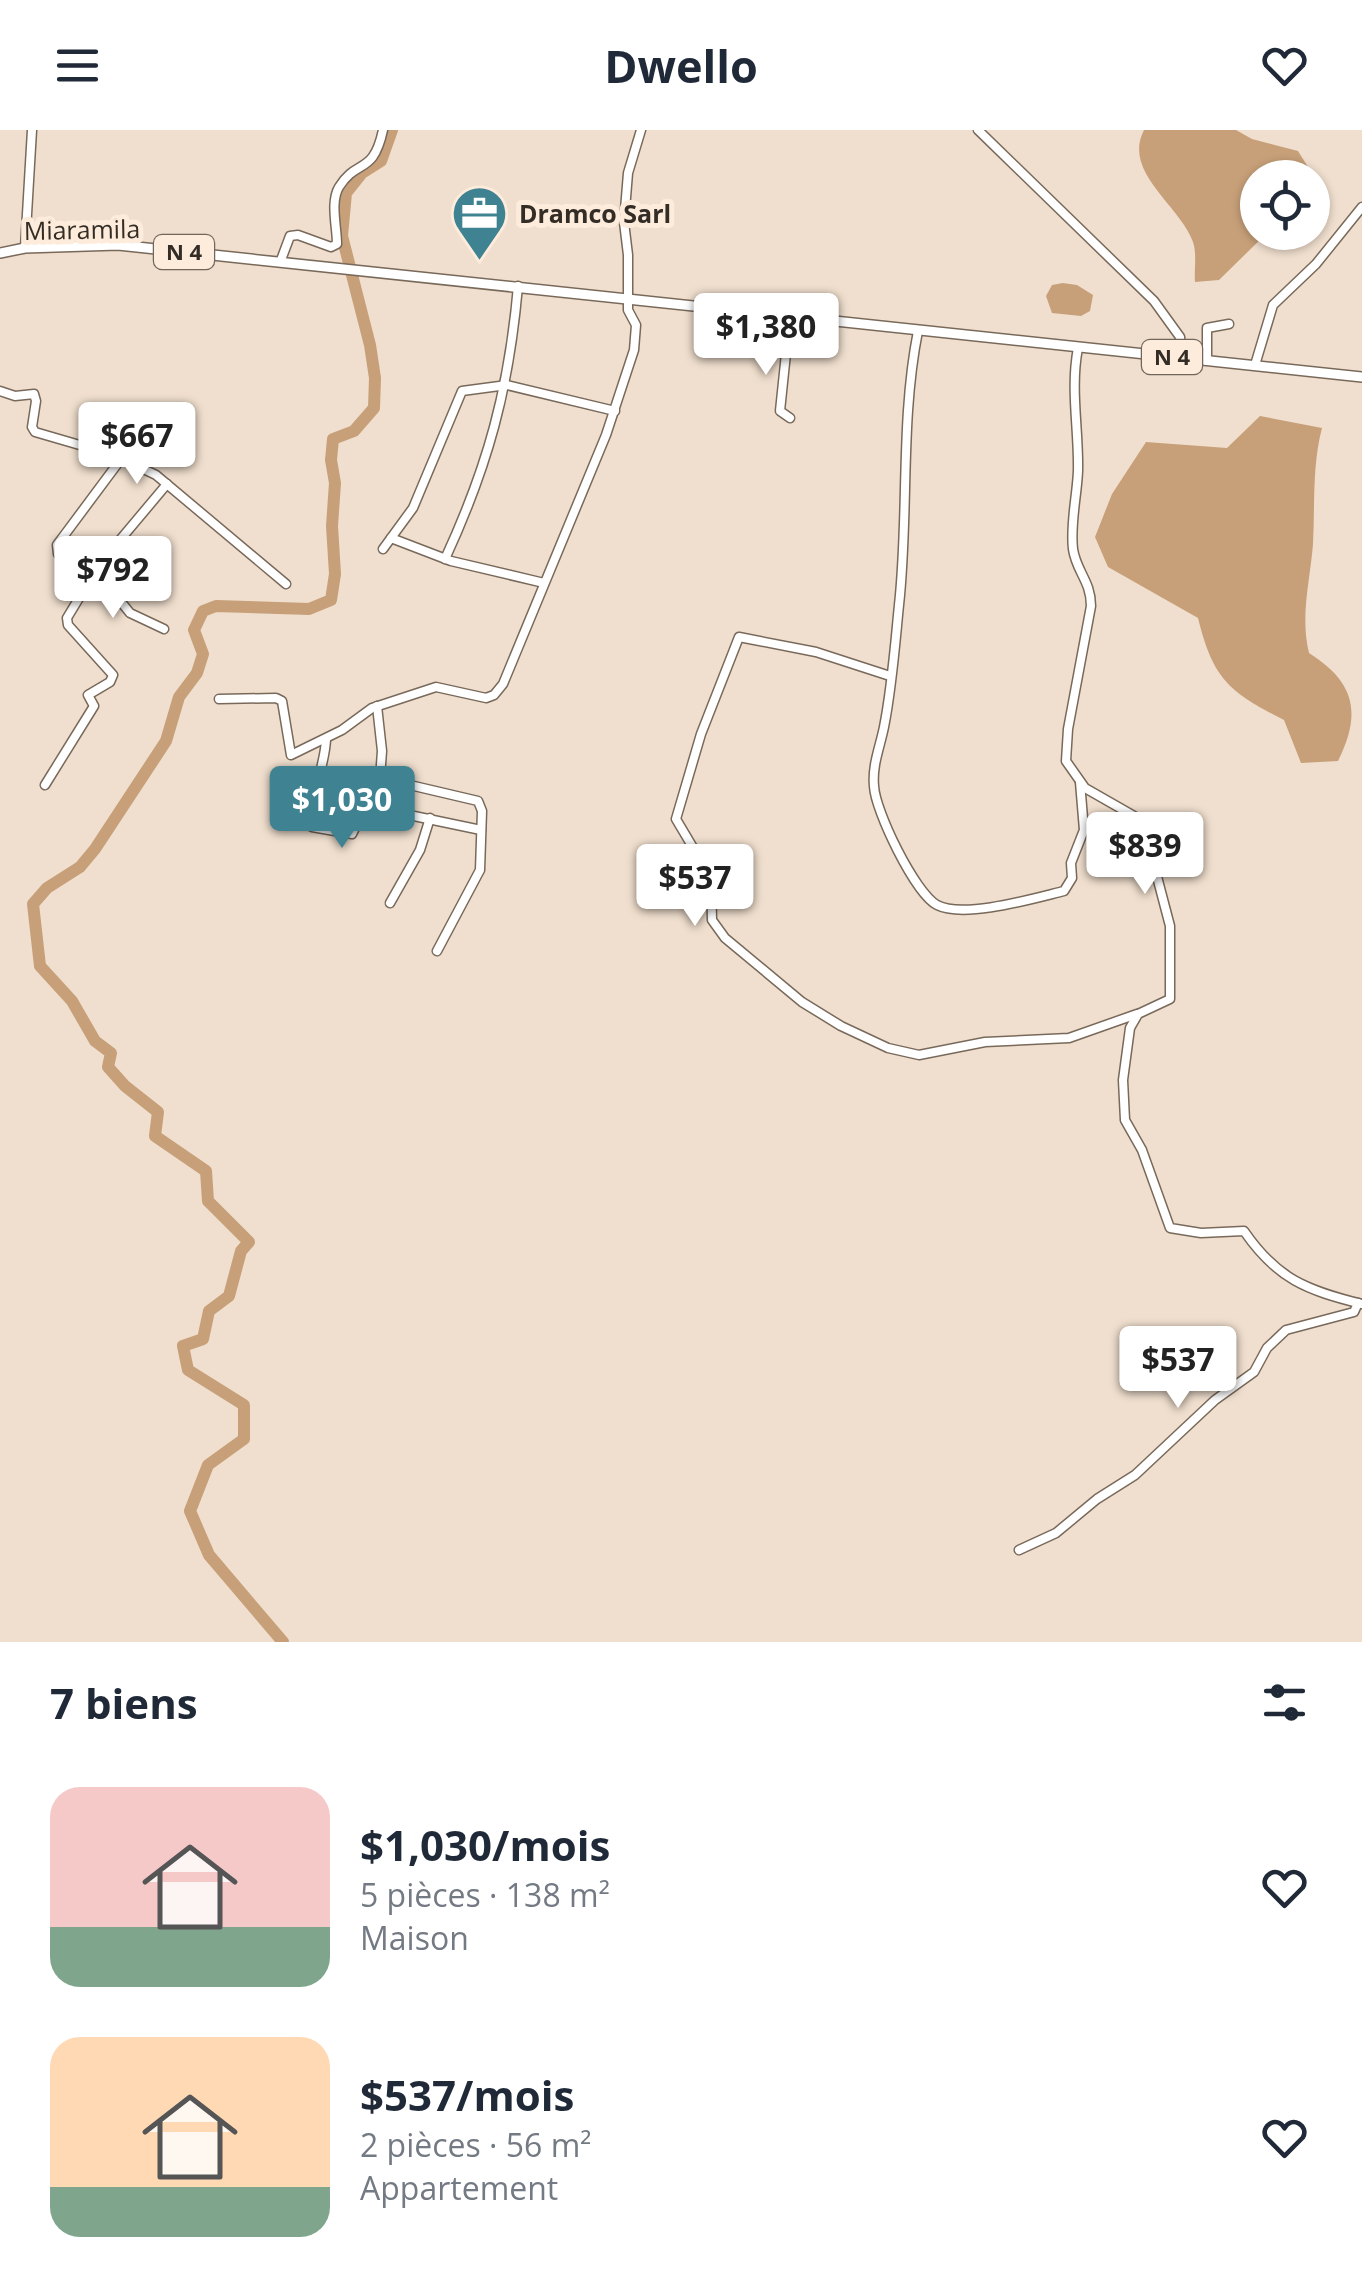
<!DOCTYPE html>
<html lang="fr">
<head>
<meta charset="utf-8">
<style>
	:root { --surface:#fff; --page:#f6f6f7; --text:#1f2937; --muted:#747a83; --accent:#3f8292 }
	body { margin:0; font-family:"Open Sans",sans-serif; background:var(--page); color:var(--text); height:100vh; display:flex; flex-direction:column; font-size:38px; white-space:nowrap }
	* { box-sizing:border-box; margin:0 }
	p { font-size:32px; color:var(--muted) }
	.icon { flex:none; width:55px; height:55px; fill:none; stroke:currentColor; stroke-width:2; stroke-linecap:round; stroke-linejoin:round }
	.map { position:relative; height:1512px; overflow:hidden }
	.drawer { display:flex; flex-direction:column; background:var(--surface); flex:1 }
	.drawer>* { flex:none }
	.controls { position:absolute; left:1240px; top:30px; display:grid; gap:20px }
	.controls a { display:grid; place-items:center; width:90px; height:90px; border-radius:50%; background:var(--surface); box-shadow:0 2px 8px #0004; font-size:50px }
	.price { position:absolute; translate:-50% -85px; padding:0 22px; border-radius:10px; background:#fff; color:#222; font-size:32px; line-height:65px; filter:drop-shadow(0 2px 5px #0008) }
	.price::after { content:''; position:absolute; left:50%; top:60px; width:30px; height:22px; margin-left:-15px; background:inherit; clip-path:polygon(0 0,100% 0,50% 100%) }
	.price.active { background:var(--accent); color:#fff }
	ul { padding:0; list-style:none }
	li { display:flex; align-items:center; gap:30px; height:250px; padding:0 50px }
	li span { display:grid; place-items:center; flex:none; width:280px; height:200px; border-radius:30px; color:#555 }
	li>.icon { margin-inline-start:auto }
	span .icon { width:120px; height:120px; fill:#fffc; stroke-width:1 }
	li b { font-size:42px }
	h2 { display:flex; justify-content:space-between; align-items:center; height:120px; padding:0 50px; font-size:42px }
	header { display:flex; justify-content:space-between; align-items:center; height:130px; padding:0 50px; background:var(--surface); font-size:45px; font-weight:700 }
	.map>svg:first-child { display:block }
	.water { fill:#c7a079 }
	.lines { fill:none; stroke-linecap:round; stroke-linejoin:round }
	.river { stroke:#c7a079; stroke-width:12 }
	.minor-casing { stroke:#78695a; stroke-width:11 }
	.major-casing { stroke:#78695a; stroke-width:12 }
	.minor { stroke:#fff; stroke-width:8 }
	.major { stroke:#fff; stroke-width:9 }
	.labels { text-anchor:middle; stroke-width:10; stroke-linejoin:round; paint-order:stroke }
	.shield { fill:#fdecdb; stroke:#70665c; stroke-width:2.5 }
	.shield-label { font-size:22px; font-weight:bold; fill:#332d26 }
	.poi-label { font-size:25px; font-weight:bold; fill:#332d26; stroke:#fdecdb; text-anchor:start }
	.street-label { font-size:25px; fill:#332d26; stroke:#fdecdb }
</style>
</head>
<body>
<header><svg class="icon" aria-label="menu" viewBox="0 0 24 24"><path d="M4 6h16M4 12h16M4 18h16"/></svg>Dwello<svg class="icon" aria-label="heart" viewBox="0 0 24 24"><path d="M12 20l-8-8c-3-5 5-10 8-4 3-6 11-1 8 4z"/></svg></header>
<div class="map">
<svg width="1362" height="1512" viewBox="0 0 1362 1512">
	<rect width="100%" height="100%" fill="#f0dfce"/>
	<g class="water">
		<path d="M1144 0H1236L1252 9 1298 21 1313 45 1312 48H1258V102L1267 103 1219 150 1195 152C1194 141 1197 123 1193 112 1180 75 1122 42 1144 0Z"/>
		<polygon points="1063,153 1077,155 1093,165 1090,181 1081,186 1052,183 1046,166 1052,155"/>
		<path d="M1260 286 1322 298C1312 336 1315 376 1313 414 1310 451 1300 487 1309 523 1355 552 1362 583 1338 631L1301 633 1284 590C1229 562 1213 549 1198 488L1108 437 1095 407 1112 364 1146 312 1227 318Z"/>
	</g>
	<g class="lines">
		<polyline class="river" points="283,1512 209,1425 190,1381 208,1335 244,1309 244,1275 188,1240 183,1216 203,1209 209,1181 229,1166 241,1121 249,1112 208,1071 206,1041 155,1006 158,982 125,956 108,937 111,923 95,911 72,871 40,836 33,774 47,758 80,737 95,719 166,611 179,567 197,543 203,524 194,500 203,481 216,476 309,479 331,470 335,444 332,396 335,353 331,330 333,309 354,301 374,278 375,248 370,215 342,106 346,63 362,43 381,31 392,0"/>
		<defs>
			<g id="minor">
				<polyline points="978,0 1154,171 1180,207 1182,227"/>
				<polyline points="25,118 32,0"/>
				<path d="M281 130 290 106 298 105 331 117 337 114C337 97 330 72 339 57 357 28 373 46 383 0"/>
				<polyline points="790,185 780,281 790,288"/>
				<path d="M918 201C900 291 909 385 899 475 895 515 892 557 884 597 880 617 872 635 874 656 875 681 915 763 937 775 964 789 1035 768 1064 761L1072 748 1071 733 1084 700 1080 652"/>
				<path d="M1078 218C1070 259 1079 300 1078 341 1077 366 1070 394 1073 419 1076 441 1091 451 1091 476L1068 599 1066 631 1085 658 1141 690 1154 710 1155 739 1170 796V869L1138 884 1130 898 1123 950 1125 990 1142 1020 1170 1098 1201 1103 1244 1101C1277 1149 1306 1160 1362 1174"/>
				<polyline points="1207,230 1207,198 1229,194"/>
				<polyline points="1255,235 1273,175 1316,134 1362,77"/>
				<polyline points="0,261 15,266 34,264 36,271 32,297 35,302 114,325 156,345 286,454"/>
				<polyline points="121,329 57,415 58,424 96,441 130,483 164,499"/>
				<polyline points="391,408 451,431 544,453"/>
				<polyline points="383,419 413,378 462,261 507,255 615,281"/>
				<path d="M445 429C488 336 509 259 518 156"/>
				<polyline points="890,546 816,522 739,507 701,604 676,689 711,748 712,790 725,808 802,872 841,896 888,918 919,925 985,912 1069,908 1137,884"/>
				<polyline points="219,569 276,568 282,571 291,625 342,600 372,578 436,557 486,568 494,565 503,554 606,305 634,220 636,195 628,180 628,125 624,92 628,43 641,0"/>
				<polyline points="377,576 382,621 380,648 478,671 482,681 480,740 437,821"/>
				<path d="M326 609C325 639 308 668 312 697L352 704 366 676 481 700"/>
				<polyline points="45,655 94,576 88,565 110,552 113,545 68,495 67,488 99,435 167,354"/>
				<polyline points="390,773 420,720 430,688"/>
				<polyline points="1019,1420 1056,1403 1097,1369 1135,1345 1215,1270 1254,1242 1267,1218 1286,1200 1354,1182 1358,1173"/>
			</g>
			<polyline id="major" points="0,123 25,118 118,115 1362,247"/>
		</defs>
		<use href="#minor" class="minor-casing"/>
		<use href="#major" class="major-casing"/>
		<use href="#minor" class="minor"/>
		<use href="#major" class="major"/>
	</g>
	<defs>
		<symbol id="office-pin" viewBox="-11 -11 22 30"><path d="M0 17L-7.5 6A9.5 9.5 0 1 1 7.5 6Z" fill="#3f8292" stroke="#fdecdb"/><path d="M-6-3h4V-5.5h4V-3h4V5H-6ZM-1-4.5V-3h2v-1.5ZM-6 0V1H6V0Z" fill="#fff"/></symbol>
	</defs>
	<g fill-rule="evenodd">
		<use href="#office-pin" x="448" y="52" width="63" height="86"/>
	</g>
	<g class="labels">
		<g class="shield">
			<rect x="154" y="105" width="60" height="34" rx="8"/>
			<rect x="1142" y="210" width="60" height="34" rx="8"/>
		</g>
		<g class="shield-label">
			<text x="184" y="130">N 4</text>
			<text x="1172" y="235">N 4</text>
		</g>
		<g class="poi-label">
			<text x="519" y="93">Dramco Sarl</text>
		</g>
		<g class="street-label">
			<text transform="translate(82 100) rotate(-1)" y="9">Miaramila</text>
		</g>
	</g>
</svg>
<div class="controls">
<a><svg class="icon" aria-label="locate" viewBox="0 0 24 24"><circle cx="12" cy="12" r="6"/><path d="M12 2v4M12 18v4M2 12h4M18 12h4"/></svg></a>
</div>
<b class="price" style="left:766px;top:248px">$1,380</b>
<b class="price" style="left:137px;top:357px">$667</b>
<b class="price" style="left:113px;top:491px">$792</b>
<b class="price active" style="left:342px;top:721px">$1,030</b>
<b class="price" style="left:1145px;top:767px">$839</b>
<b class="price" style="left:695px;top:799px">$537</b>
<b class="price" style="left:1178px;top:1281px">$537</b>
</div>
<section class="drawer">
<h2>7 biens<svg class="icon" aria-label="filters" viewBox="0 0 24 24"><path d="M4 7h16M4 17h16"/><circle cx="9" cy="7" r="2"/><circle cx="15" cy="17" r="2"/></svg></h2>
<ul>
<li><span style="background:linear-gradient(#f6c9c9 70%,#7fa58c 0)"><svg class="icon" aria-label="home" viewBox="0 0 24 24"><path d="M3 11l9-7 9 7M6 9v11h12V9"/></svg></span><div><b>$1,030/mois</b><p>5 pièces · 138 m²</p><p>Maison</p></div><svg class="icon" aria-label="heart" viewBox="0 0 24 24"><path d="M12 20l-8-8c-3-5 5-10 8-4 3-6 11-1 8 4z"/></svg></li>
<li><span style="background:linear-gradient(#ffd9b3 75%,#7fa58c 0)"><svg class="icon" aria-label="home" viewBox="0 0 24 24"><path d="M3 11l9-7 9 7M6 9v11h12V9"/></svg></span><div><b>$537/mois</b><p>2 pièces · 56 m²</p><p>Appartement</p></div><svg class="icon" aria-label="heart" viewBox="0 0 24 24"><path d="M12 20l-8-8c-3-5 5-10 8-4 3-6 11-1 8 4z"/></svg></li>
</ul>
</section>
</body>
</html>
